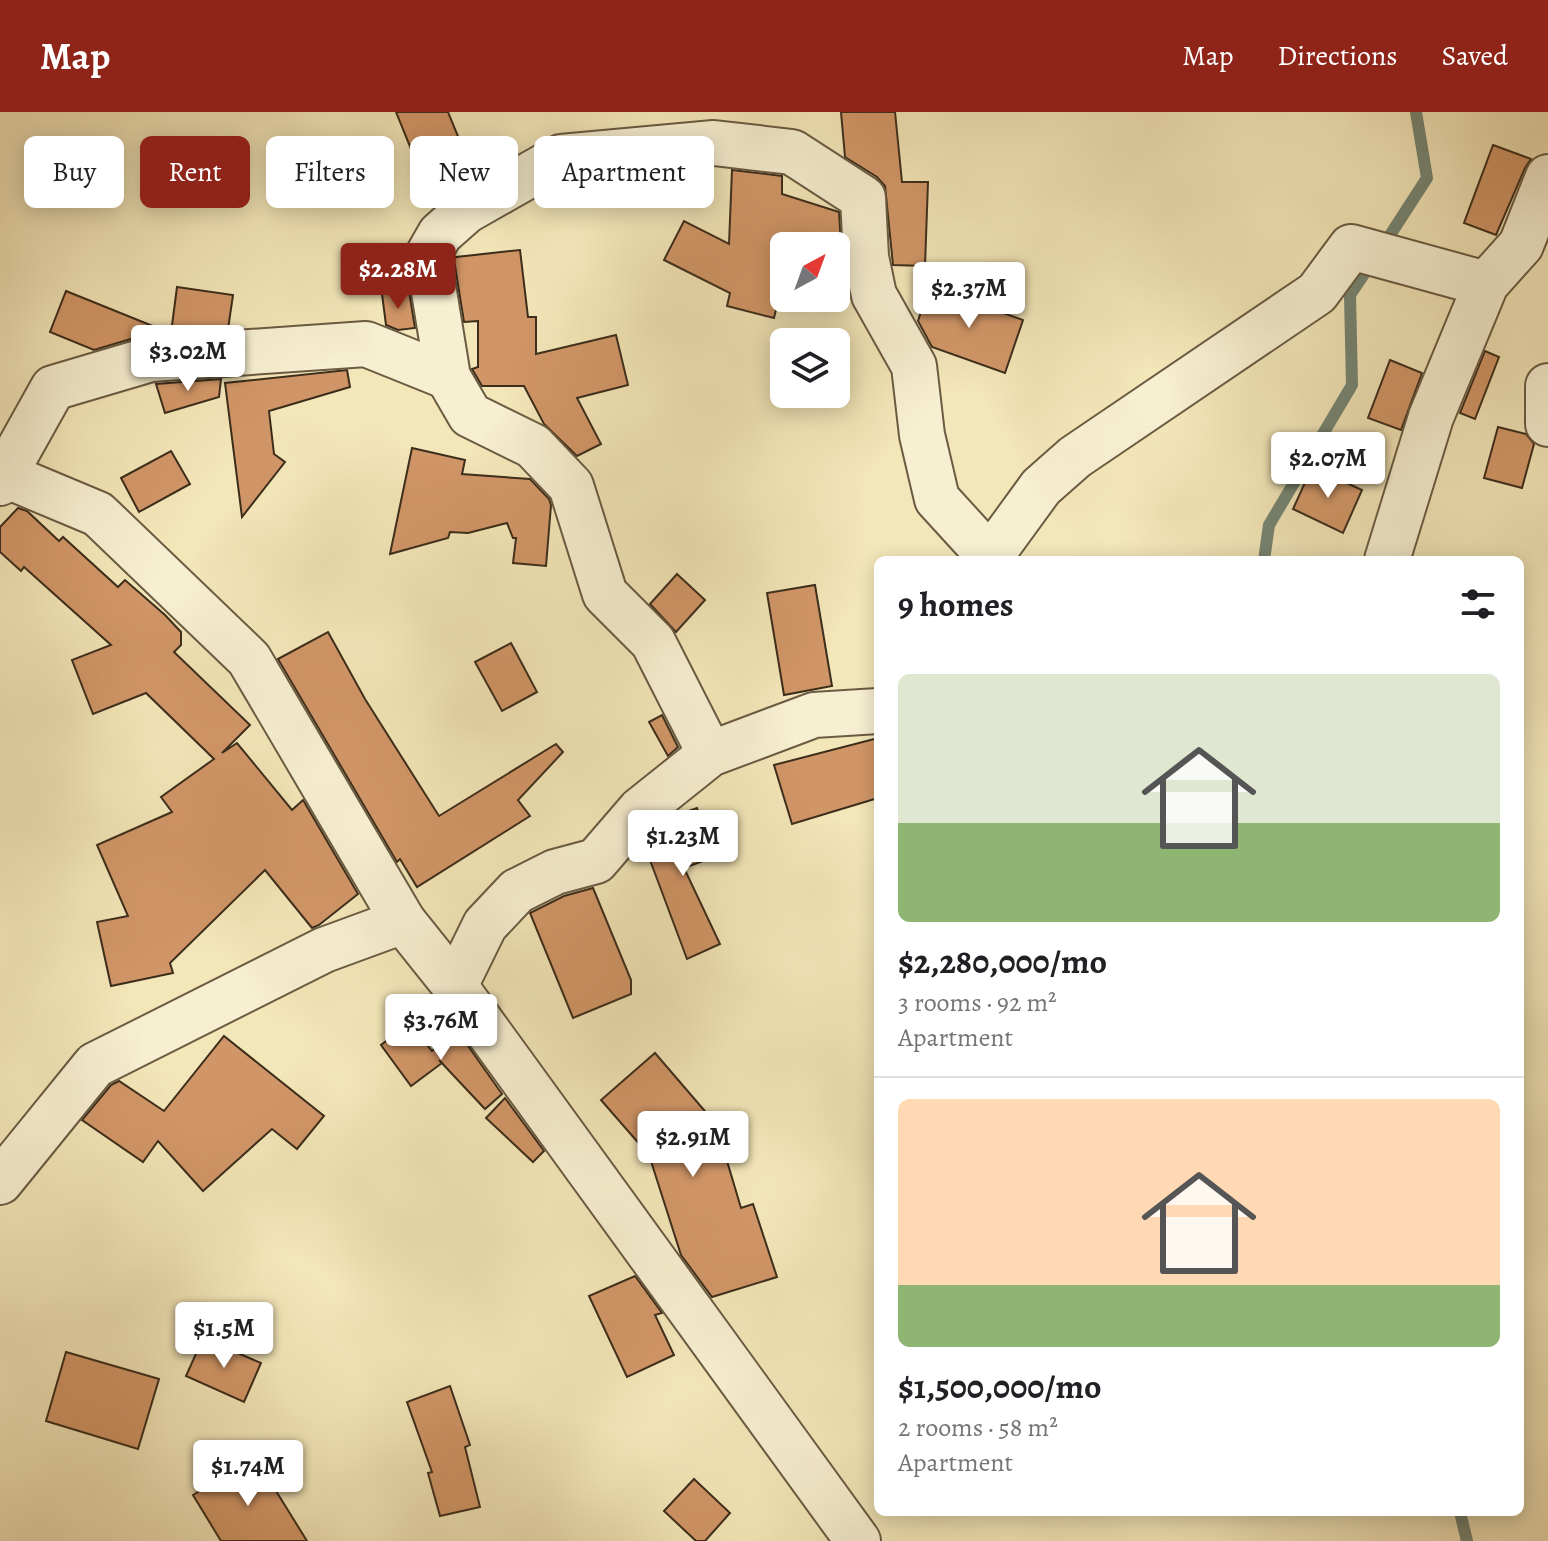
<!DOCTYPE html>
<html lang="en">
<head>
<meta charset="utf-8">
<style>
	:root { --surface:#fff; --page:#f2f2f2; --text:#202124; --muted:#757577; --line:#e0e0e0; --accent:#8f2418 }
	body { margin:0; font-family:Alegreya,serif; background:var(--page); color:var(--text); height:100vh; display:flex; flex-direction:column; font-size:30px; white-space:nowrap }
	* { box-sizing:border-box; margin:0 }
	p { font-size:26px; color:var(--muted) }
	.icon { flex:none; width:44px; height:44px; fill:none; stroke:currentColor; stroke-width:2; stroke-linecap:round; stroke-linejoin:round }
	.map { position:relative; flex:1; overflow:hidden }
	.drawer { position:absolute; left:874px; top:444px; width:650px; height:960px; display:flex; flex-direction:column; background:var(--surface); border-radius:12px; box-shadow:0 4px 20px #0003 }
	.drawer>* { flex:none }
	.top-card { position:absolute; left:24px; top:24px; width:730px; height:72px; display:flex; gap:16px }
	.needle { width:52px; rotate:41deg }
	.fabs { position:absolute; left:770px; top:120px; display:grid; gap:16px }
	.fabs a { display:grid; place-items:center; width:80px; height:80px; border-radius:12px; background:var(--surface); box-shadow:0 4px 20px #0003; font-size:40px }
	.price { position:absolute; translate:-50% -68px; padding:0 18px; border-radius:8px; background:#fff; color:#222; font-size:26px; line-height:52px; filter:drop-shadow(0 2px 4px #0008) }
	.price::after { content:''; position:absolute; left:50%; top:48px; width:24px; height:18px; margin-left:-12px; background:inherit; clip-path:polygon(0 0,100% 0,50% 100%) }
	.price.selected { background:var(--accent); color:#fff }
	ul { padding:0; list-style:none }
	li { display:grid; align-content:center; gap:16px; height:424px; padding:0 24px }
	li+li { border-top:2px solid var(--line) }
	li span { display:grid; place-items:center; height:248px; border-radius:12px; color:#555 }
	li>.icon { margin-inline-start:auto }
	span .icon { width:144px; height:144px; fill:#fffc; stroke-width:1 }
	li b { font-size:34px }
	h2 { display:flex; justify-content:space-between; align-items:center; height:96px; padding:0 24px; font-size:34px }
	.tag { padding:0 28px; border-radius:12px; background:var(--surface); box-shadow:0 4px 20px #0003; font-size:28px; line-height:72px }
	.tag.selected { background:var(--accent); color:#fff }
	header { display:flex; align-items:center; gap:48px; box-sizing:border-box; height:112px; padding:0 40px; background:var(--accent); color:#fff }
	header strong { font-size:38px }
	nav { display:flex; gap:44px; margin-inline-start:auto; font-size:28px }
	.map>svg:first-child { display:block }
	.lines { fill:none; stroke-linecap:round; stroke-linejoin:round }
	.stream { stroke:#758573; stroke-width:12 }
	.building { fill:#d19667; stroke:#3c2d1b; stroke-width:2 }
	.minor-casing { stroke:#6a5b42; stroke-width:48 }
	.minor { stroke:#f7efd1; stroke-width:44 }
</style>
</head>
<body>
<header>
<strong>Map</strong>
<nav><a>Map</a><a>Directions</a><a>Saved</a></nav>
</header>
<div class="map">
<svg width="1548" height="1429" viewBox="0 0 1548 1429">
	<rect width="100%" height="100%" fill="#f3e6b8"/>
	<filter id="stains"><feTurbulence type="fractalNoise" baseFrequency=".0025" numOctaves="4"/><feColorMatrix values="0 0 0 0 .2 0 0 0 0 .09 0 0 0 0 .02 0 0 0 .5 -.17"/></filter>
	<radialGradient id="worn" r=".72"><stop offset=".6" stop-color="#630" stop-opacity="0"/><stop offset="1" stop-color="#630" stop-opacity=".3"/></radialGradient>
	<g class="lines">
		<g class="stream">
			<polyline points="1383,134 1427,66 1416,0"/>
			<polyline points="1264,448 1269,413 1352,273 1350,183 1373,149"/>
			<polyline points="1460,1400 1467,1429"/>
		</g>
	</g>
	<g class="building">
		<polygon points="396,0 448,0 471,56 426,74"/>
		<polygon points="841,0 895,0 902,70 928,70 925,154 893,153 885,74 877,65 845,45"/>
		<polygon points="1493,33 1531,47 1525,56 1496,123 1464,111"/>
		<polygon points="732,58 782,64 782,82 839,100 842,150 836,148 836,134 784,134 784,164 774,206 727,194 730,181 664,148 684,109 729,132"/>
		<polygon points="520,138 528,205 536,205 536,242 616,223 628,273 577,286 601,332 577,344 544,312 524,274 482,274 472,257 478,255 478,209 464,210 454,148 456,145"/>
		<polygon points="177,175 233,183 228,217 171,221"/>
		<polygon points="929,175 1023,208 1005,261 932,235 918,209"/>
		<polygon points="66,179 170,221 144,223 94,238 50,220"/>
		<polygon points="409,179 415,216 398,218 386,213 382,182"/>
		<polygon points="1485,239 1499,245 1475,307 1460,301"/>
		<polygon points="1390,248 1422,261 1401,318 1368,306"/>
		<polygon points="347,258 350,275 269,299 274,342 285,350 242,405 225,271"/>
		<polygon points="221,267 219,285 165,301 156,272"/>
		<polygon points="1498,315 1526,322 1534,332 1522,376 1484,366"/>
		<polygon points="412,336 465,348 462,362 530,367 549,387 551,393 546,454 513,451 516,426 513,426 507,411 468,421 450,420 448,426 390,442"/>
		<polygon points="171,339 190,372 139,400 121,366"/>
		<polygon points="1312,355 1362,378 1343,421 1293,397"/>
		<polygon points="18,396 27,399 59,429 63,425 118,475 125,468 165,503 181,520 181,533 174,540 250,613 222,641 237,631 292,698 303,688 358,782 319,813 312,816 265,758 170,851 173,861 111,874 97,810 128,804 97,733 172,700 161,685 214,647 146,581 93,602 72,548 111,533 24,455 21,459 0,440 0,415"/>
		<polygon points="677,462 705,488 676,520 650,492"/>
		<polygon points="815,473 832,574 784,583 767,481"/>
		<polygon points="328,520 365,587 439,704 556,632 563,640 518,688 530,704 417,775 400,747 397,750 278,547"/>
		<polygon points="511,531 537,580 502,599 475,550"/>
		<polygon points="662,603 678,635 668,644 649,610"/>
		<polygon points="878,626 878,686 792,712 774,653"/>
		<polygon points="697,696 714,745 684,756 720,832 687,847 644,732 671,705"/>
		<polygon points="593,776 631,868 631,882 573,906 530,801 564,784"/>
		<polygon points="410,911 432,939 456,917 502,982 485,997 439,948 442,951 411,974 381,933"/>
		<polygon points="224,924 324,1004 297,1037 272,1017 203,1079 158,1029 143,1050 82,1008 111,973 119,969 164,999"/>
		<polygon points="655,941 716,1012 741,1096 753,1092 777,1165 712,1185 681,1143 649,1043 601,988"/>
		<polygon points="505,986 544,1039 533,1050 486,1006"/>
		<polygon points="635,1164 662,1201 655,1203 674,1243 627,1265 589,1184"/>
		<polygon points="203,1226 261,1251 244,1290 186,1264"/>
		<polygon points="66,1240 159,1267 138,1337 46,1309"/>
		<polygon points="450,1274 470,1333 465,1335 480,1395 440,1404 428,1361 432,1360 407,1290"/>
		<polygon points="255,1345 307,1429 221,1429 193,1383"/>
		<polygon points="694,1367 730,1401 705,1429 696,1429 664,1399"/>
	</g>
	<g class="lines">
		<defs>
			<g id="minor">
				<polyline points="1548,274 1548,312"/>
				<polyline points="0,361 98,402 249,547 403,809 455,874 858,1429"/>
				<polyline points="0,371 53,276 151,247 366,232 448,265"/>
				<polyline points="992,448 990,445 1041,375 1075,345 1317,181 1351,135 1486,172"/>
				<polyline points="1387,448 1431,305 1486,172 1521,133 1548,65"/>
				<polyline points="710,642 653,530 605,482 571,374 533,334 470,303 448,265 428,143 440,122 466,99 561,45 714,31 792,40 863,86 866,145 874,183 914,254 922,323 937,387 990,445"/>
				<polyline points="455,874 485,813 517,779 555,760 596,749 640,698 710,642 814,603 878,599"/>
				<polyline points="0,1070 95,953 324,838 403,809"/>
			</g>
		</defs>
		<use href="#minor" class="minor-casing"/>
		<use href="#minor" class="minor"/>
	</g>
	<rect width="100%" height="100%" filter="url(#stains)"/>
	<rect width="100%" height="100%" fill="url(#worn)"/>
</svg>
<div class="fabs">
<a><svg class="needle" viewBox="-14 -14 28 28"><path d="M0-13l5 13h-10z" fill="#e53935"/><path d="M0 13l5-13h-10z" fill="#757577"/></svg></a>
<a><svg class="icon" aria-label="layers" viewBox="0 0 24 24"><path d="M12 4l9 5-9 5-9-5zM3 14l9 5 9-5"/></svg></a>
</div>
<b class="price selected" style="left:398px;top:199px">$2.28M</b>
<b class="price" style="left:969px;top:218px">$2.37M</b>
<b class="price" style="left:188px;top:281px">$3.02M</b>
<b class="price" style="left:1328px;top:388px">$2.07M</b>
<b class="price" style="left:683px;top:766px">$1.23M</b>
<b class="price" style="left:441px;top:950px">$3.76M</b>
<b class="price" style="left:693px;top:1067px">$2.91M</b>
<b class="price" style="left:224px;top:1258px">$1.5M</b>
<b class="price" style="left:248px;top:1396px">$1.74M</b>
<div class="top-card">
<a class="tag">Buy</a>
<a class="tag selected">Rent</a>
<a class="tag">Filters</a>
<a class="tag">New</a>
<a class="tag">Apartment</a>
</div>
<section class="drawer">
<h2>9 homes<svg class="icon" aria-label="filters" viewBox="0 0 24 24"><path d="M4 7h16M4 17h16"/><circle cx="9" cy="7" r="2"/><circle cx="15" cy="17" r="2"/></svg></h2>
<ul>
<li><span style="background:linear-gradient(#dfe7d0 60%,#8fb573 0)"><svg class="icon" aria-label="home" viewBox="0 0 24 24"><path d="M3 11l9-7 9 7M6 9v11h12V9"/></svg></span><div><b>$2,280,000/mo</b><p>3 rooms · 92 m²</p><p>Apartment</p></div></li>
<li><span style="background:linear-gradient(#ffd9b3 75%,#8fb573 0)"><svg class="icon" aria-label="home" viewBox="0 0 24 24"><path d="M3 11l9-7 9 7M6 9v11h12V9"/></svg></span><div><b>$1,500,000/mo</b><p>2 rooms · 58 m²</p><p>Apartment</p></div></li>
</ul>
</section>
</div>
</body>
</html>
